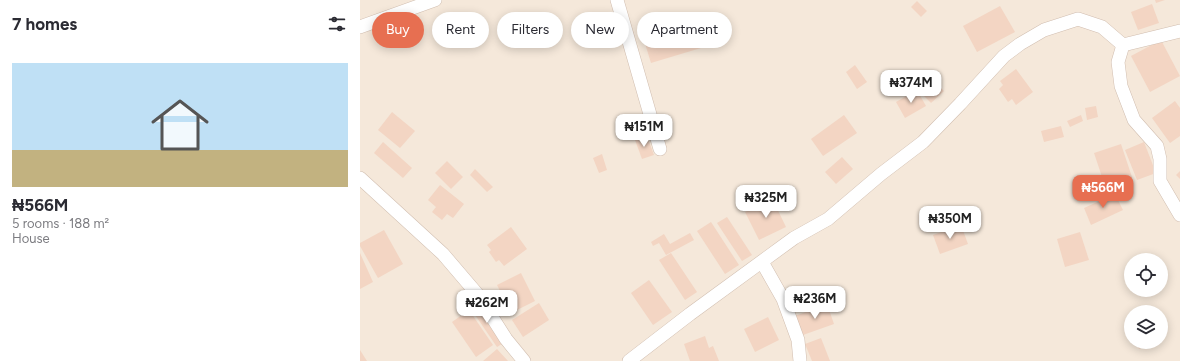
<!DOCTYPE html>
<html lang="en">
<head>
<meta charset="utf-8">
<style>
	:root { --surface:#fff; --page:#f7f7f7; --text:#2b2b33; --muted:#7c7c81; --line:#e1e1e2; --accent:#e76f51 }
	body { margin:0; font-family:Figtree,sans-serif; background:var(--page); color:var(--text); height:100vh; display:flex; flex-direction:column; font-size:15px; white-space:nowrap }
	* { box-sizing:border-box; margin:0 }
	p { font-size:13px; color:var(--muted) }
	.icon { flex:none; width:22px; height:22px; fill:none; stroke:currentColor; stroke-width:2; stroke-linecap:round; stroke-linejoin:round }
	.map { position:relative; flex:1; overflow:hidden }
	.sheet { display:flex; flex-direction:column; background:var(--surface); width:360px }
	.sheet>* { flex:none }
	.banner { position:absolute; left:12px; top:12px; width:380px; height:36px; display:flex; gap:8px }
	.buttons { position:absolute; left:764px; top:253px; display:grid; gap:8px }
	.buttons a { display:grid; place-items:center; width:44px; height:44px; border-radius:50%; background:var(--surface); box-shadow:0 2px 10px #0003; font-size:20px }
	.price { position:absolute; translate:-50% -34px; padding:0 9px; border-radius:8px; background:#fff; color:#222; font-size:13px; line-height:26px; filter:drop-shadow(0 1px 2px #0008) }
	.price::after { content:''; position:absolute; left:50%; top:24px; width:12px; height:9px; margin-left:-6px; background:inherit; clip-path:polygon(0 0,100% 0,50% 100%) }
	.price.selected { background:var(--accent); color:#fff }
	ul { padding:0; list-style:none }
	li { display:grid; align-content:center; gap:8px; height:212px; padding:0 12px }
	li+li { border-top:1px solid var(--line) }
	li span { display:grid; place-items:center; height:124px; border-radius:0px; color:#555 }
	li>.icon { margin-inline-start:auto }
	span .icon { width:72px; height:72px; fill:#fffc; stroke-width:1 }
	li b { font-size:17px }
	h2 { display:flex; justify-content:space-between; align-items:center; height:48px; padding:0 12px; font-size:17px }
	.chip { padding:0 14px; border-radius:18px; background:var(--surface); box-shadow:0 2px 10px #0003; font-size:14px; line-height:36px }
	.chip.selected { background:var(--accent); color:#fff }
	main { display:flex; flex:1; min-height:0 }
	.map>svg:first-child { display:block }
	.residential { fill:#f5e8da; fill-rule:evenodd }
	.building { fill:#f3d5c3 }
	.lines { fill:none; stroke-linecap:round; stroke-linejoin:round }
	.minor-casing { stroke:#d1beb0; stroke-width:14 }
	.minor { stroke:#fff; stroke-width:13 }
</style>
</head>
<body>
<main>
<section class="sheet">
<h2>7 homes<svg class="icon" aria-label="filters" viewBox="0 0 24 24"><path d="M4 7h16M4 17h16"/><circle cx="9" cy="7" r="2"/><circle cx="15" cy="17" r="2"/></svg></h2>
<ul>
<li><span style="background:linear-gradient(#bfe0f5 70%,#c2b280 0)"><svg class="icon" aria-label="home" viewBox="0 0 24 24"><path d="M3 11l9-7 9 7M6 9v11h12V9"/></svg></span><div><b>₦566M</b><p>5 rooms · 188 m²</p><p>House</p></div></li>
</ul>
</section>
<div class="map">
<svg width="820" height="361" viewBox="0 0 820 361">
	<rect width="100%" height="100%" fill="#fdf6ec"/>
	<path class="residential" d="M0 0H820V361H0ZM771 260H801V290H771ZM771 312H801V342H771Z"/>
	<g class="building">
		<polygon points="795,0 805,0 796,3"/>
		<polygon points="557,1 567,11 561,17 551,7"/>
		<polygon points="792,4 799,23 778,30 771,12"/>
		<polygon points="640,6 655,32 617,52 603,26"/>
		<polygon points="333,22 341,48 291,63 283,37"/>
		<polygon points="801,40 820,76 790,92 771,56"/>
		<polygon points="495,65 507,82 497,89 486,72"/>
		<polygon points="656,69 673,92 656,105 652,99 648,102 639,89 643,85 640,81"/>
		<polygon points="571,78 584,91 571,103 558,90"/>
		<polygon points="557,90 566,106 545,118 536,102"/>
		<polygon points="815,101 820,108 820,136 810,143 792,118"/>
		<polygon points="736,106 738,117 727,120 725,108"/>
		<polygon points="32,112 55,131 40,148 18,130"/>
		<polygon points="484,115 497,133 463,156 451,139"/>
		<polygon points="721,115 723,121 710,127 707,121"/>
		<polygon points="701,126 704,137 684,142 681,131"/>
		<polygon points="287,136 294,155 282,159 275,140"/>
		<polygon points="23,142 52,168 43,178 14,153"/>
		<polygon points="784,142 796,173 777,180 765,150"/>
		<polygon points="761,144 772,177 745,186 734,153"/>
		<polygon points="242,154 247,170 239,173 233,158"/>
		<polygon points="482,157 493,169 476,184 465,172"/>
		<polygon points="87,161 103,177 91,189 75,173"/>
		<polygon points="115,169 133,187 127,192 110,175"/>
		<polygon points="820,171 820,179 816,175"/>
		<polygon points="80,185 104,204 93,218 87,214 82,220 72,212 76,207 68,200"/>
		<polygon points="755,194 763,210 731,225 724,208"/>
		<polygon points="412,198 426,227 399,240 385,212"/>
		<polygon points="367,217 392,255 382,261 357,223"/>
		<polygon points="351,222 379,265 365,274 337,231"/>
		<polygon points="601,225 608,244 580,254 573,235"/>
		<polygon points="151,227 167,249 144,266 139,260 136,262 129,252 131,250 127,245"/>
		<polygon points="24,230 43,264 18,278 0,246 0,243"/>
		<polygon points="720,232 729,260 705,267 697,239"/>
		<polygon points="330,233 334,240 306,255 299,243 293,246 291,242 304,234 310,244"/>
		<polygon points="0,253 13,282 0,289"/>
		<polygon points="311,253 337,292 325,300 299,260"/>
		<polygon points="161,273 175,301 151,313 137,285"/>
		<polygon points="289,280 312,312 293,325 271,293"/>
		<polygon points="117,301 145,342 137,347 109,306"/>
		<polygon points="179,303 189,320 163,337 152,320"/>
		<polygon points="467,304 474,324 443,335 435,316"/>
		<polygon points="109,310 133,345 116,357 92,322"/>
		<polygon points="408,317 419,340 395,352 384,329"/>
		<polygon points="801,323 807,334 801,337"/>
		<polygon points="345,336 349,348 353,346 359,361 330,361 324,344"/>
		<polygon points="461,338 470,361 452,361 445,344"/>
		<polygon points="775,342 792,342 779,349"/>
		<polygon points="137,349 148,361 123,361"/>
		<polygon points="0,350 7,361 0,361"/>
	</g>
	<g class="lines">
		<defs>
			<g id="minor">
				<polyline points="257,0 300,149"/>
				<polyline points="0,27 75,0"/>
				<polyline points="763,45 758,62 761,86 774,120 797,146 800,159 800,181 820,215"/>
				<polyline points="0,178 83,254 118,295 146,339 164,361"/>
				<polyline points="402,262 423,299 438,340 440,361"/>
				<polyline points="269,361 330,314 434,238 468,219 521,174 563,142 600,104 644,56 660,44 684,30 718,19 742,27 763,45 820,31"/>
			</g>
		</defs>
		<use href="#minor" class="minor-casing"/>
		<use href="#minor" class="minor"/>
	</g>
</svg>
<div class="buttons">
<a><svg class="icon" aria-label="locate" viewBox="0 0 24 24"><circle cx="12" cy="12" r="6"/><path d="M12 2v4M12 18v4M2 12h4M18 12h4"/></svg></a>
<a><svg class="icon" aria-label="layers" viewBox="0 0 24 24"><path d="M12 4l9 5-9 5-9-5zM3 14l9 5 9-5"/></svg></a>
</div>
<b class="price" style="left:551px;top:104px">₦374M</b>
<b class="price" style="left:284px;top:148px">₦151M</b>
<b class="price selected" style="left:743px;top:209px">₦566M</b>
<b class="price" style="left:406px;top:219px">₦325M</b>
<b class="price" style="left:590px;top:240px">₦350M</b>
<b class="price" style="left:455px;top:320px">₦236M</b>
<b class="price" style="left:127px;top:324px">₦262M</b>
<div class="banner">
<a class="chip selected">Buy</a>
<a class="chip">Rent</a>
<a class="chip">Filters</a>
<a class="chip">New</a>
<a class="chip">Apartment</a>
</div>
</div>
</main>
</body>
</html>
